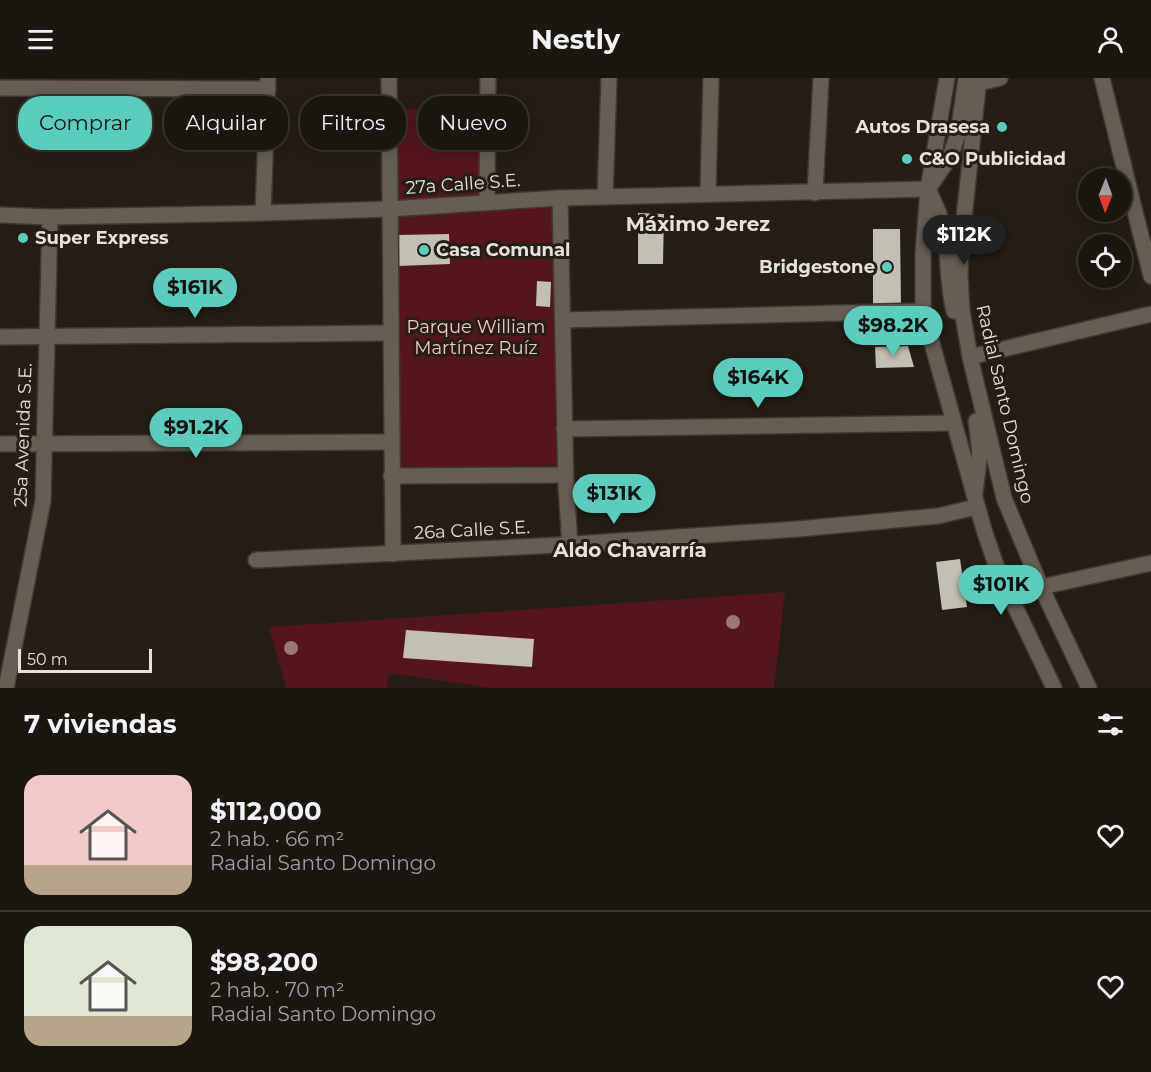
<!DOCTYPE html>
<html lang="es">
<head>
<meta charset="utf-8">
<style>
	:root { --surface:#1c1610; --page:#251f19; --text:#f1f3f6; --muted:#a09f9f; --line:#3a3530; --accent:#59cebe }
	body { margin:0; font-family:Montserrat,sans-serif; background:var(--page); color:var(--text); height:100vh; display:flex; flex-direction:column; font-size:22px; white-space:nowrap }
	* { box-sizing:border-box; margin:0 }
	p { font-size:20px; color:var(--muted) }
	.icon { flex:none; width:33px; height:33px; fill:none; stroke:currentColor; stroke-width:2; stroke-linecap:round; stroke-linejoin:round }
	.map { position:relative; height:610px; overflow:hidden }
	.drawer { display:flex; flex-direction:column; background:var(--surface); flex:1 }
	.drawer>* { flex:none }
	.hud { position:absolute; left:18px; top:18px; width:600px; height:54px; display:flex; gap:12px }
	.needle { width:39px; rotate:181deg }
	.tools { position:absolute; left:1078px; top:90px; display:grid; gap:12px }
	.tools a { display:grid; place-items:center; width:54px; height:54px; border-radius:50%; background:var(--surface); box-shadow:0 3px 15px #0003,0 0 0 2px var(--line); font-size:30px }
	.scale { position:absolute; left:18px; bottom:15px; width:134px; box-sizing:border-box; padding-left:6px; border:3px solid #e7e1dc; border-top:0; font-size:16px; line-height:21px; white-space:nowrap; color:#e7e1dc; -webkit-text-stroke:4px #251e16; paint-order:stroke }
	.price { position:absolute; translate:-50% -51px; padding:0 14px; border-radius:21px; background:var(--accent); color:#111; font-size:20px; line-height:39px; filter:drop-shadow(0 2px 3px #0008) }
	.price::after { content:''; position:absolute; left:50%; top:36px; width:18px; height:14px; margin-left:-9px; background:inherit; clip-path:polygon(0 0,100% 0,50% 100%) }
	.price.current { background:#222; color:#fff }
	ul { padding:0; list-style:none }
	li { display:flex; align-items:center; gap:18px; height:150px; padding:0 24px }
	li+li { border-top:2px solid var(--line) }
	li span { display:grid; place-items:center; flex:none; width:168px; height:120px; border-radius:18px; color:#555 }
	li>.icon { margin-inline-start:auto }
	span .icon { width:72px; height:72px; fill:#fffc; stroke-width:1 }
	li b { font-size:26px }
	h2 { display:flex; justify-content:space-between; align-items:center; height:72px; padding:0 24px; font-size:26px }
	.pill { padding:0 21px; border-radius:24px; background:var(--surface); box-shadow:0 3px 15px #0003,0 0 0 2px var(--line); font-size:21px; line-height:54px }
	.pill.current { background:var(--accent); color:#111 }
	header { display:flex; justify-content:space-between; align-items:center; height:78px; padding:0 24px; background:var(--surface); font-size:27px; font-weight:700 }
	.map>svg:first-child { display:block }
	.green { fill:#54161a }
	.building { fill:#c3bfb2 }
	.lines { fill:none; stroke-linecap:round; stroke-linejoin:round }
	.street-casing { stroke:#3e3833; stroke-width:18 }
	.secondary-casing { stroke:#3e3833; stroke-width:18 }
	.street { stroke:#665d53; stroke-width:15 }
	.secondary { stroke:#665d53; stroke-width:15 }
	.tree { fill:#9a7975 }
	.poi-dot { fill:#59cebe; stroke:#251e16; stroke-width:2 }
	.labels { text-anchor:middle; stroke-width:6; stroke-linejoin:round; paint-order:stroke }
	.poi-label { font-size:18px; font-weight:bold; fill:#e7e1dc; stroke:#251e16; text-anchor:start }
	.street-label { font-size:18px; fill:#e7e1dc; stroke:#251e16 }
	.park-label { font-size:18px; fill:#fac4c2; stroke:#251e16 }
	.neighbourhood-label { font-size:20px; font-weight:bold; fill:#e7e1dc; stroke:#251e16 }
</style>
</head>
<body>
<header><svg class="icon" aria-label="menu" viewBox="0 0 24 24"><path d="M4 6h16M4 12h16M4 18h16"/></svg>Nestly<svg class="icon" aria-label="person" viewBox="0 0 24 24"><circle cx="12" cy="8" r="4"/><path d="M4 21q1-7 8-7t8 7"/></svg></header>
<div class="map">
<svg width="1151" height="610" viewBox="0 0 1151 610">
	<rect width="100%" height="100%" fill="#251e16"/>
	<g class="green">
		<polygon points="389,30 488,33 487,124 389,131"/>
		<polygon points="560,120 559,387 394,393 391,132"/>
		<polygon points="785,514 774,610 492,610 389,595 387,610 286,610 269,549"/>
	</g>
	<g class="building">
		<polygon points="638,135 664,136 663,186 638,186"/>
		<polygon points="873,151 900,151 901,228 873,228"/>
		<polygon points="449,156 450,186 399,188 399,157"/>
		<polygon points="537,203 551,204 550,229 536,228"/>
		<polygon points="908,268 914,289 876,290 875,269"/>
		<polygon points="960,481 967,529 942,532 936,484"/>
		<polygon points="406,552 534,561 532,589 403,580"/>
	</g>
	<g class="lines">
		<defs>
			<g id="street">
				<polyline points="389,0 393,476"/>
				<polyline points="1102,0 1151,198"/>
				<polyline points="979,5 1000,0"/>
				<polyline points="0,10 268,11"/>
				<polyline points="708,115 711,0"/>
				<polyline points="815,115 821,0"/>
				<polyline points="605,119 609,0"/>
				<polyline points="560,120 566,409 570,466"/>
				<polyline points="487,124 488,0"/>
				<polyline points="263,135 268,0"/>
				<polyline points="0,137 50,139 263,135 389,131 560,120 928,111"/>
				<polyline points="563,242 923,233"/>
				<polyline points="0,259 390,255"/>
				<polyline points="970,279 1151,236"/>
				<polyline points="564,351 953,345"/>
				<polyline points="0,366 391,364"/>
				<polyline points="391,398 565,397"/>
				<polyline points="256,482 559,467 798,451 938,438 976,429"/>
				<polyline points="1041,509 1151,485"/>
				<polyline points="6,610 43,423 50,139"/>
			</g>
			<g id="secondary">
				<polyline points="947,0 928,111 923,176 923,233 984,452 998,493 1054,610"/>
				<polyline points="979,0 961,168 960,197 962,232 970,279 1004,420 1041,509 1089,610"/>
				<path d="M954 233C947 206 949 178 944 151 941 137 934 124 928 111L950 79 958 56 966 0"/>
				<polyline points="975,415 980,374 976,343"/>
			</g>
		</defs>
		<use href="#street" class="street-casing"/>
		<use href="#secondary" class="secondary-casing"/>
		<use href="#street" class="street"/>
		<use href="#secondary" class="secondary"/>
	</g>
	<g class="tree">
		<circle cx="733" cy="544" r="7"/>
		<circle cx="291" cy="570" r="7"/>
	</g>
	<g class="poi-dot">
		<circle cx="1002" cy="49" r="6"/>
		<circle cx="907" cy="81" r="6"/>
		<circle cx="23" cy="160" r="6"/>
		<circle cx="424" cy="172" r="6"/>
		<circle cx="887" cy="189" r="6"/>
	</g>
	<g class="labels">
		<g class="poi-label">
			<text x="990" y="55" text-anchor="end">Autos Drasesa</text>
			<text x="919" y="87">C&amp;O Publicidad</text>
			<text x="35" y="166">Super Express</text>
			<text x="436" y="178">Casa Comunal</text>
			<text x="875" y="195" text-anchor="end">Bridgestone</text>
		</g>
		<g class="street-label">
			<text transform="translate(463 106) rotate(-4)" y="6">27a Calle S.E.</text>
			<text transform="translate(1005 326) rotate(77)" y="6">Radial Santo Domingo</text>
			<text transform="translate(23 357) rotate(-88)" y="6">25a Avenida S.E.</text>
			<text transform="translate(472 452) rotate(-3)" y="6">26a Calle S.E.</text>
		</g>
		<g class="park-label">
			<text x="476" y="255">Parque William<tspan x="476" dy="21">Martínez Ruíz</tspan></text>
		</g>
		<g class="neighbourhood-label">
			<text x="698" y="153">Máximo Jerez</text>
			<text x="630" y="479">Aldo Chavarría</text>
		</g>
	</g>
</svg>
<div class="tools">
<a><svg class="needle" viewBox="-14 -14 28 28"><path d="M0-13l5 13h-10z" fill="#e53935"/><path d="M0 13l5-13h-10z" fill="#a09f9f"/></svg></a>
<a><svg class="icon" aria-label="locate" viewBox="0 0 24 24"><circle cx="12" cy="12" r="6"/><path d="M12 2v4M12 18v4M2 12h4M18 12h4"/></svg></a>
</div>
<div class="scale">50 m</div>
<b class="price current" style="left:964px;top:188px">$112K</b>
<b class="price" style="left:195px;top:241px">$161K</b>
<b class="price" style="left:893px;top:279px">$98.2K</b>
<b class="price" style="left:758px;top:331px">$164K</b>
<b class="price" style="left:196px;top:381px">$91.2K</b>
<b class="price" style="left:614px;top:447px">$131K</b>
<b class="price" style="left:1001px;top:538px">$101K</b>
<div class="hud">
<a class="pill current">Comprar</a>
<a class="pill">Alquilar</a>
<a class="pill">Filtros</a>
<a class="pill">Nuevo</a>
</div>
</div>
<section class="drawer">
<h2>7 viviendas<svg class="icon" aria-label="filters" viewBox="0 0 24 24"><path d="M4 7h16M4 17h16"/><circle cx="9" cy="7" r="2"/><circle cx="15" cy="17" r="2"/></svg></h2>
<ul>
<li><span style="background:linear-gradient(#f6c9c9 75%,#b9a48a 0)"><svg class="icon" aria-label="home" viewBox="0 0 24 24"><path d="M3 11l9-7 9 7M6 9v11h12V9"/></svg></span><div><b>$112,000</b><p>2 hab. · 66 m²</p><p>Radial Santo Domingo</p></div><svg class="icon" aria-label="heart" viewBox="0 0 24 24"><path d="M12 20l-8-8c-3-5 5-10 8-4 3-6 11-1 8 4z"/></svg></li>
<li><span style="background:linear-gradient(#dfe7d0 75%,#b9a48a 0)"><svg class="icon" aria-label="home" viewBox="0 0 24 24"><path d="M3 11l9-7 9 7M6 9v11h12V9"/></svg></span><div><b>$98,200</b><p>2 hab. · 70 m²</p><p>Radial Santo Domingo</p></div><svg class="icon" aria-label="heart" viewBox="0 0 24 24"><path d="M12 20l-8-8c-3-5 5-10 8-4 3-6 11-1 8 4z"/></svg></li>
</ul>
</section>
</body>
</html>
